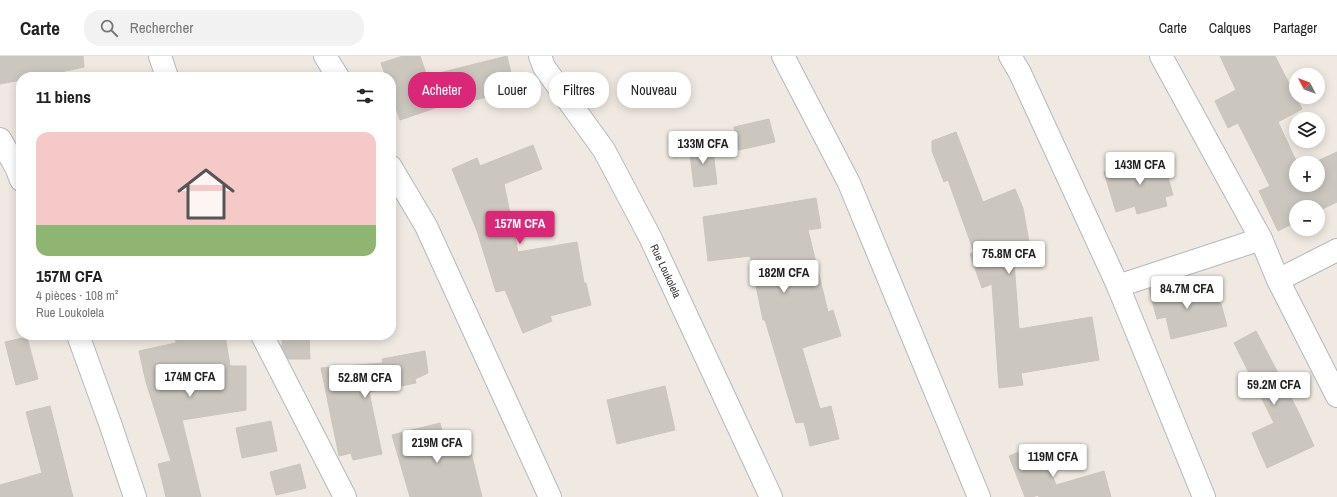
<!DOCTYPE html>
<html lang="fr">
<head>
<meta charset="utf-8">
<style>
	:root { --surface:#fff; --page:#f2f2f2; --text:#222; --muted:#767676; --line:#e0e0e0; --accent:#db2777 }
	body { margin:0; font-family:"Archivo Narrow",sans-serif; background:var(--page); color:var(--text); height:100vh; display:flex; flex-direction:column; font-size:15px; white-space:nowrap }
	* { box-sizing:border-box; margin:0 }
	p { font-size:13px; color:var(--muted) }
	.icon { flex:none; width:22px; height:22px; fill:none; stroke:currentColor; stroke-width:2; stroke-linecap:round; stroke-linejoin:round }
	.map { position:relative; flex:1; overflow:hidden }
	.drawer { position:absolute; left:16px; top:16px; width:380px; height:268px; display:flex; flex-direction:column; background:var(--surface); border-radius:16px; box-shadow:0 2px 10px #0003 }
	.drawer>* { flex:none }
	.hud { position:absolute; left:408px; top:16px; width:380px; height:36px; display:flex; gap:8px }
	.needle { width:26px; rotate:311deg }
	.buttons { position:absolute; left:1289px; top:12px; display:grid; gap:8px }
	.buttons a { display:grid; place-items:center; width:36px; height:36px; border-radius:50%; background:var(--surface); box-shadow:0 2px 10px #0003; font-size:20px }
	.price { position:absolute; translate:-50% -34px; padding:0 9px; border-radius:4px; background:#fff; color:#222; font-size:13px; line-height:26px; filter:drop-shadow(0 1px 2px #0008) }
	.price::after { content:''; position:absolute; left:50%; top:24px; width:12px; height:9px; margin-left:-6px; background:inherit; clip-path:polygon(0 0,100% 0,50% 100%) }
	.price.on { background:var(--accent); color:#fff }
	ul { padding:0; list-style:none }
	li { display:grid; align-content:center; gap:8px; height:212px; padding:0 20px }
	li span { display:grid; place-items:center; height:124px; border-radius:12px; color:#555 }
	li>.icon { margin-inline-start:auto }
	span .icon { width:72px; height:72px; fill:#fffc; stroke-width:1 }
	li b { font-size:17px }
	h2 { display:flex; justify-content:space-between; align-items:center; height:48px; padding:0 20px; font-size:17px }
	.tag { padding:0 14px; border-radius:16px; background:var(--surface); box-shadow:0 2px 10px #0003; font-size:14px; line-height:36px }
	.tag.on { background:var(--accent); color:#fff }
	header { display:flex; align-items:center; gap:24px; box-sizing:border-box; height:56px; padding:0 20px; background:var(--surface); border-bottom:1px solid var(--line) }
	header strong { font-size:19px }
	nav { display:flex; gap:22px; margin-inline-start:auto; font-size:14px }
	.search { width:280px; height:36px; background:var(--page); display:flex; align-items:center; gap:10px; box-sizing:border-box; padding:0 14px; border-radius:16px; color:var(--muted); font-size:15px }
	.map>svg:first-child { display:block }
	.building { fill:#cbc7bf; stroke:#cbc5ba }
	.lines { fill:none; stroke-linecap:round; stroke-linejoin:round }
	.minor-casing { stroke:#b4b7c1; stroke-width:24 }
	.minor { stroke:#fff; stroke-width:22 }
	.labels { text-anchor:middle; stroke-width:3.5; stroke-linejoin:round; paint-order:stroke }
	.street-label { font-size:11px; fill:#2e2e2e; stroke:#fff }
</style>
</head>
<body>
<header>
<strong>Carte</strong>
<div class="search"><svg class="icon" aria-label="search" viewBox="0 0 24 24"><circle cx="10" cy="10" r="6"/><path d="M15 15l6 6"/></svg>Rechercher</div>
<nav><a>Carte</a><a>Calques</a><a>Partager</a></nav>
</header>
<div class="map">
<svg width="1337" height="441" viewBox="0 0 1337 441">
	<rect width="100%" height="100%" fill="#efe9e1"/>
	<g class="building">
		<polygon points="0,0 83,0 84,11 37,21 21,21 21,24 0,28"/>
		<polygon points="403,0 420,0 427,20 507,0 515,34 447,51 447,48 400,64 391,36 391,21 386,21 381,7"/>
		<polygon points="1220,0 1275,0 1302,53 1278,66 1297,107 1296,129 1318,129 1318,107 1313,107 1337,96 1337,146 1318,155 1318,151 1296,151 1296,166 1278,175 1259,135 1270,130 1238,67 1228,72 1215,45 1236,34"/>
		<polygon points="769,63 775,86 739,94 734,71"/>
		<polygon points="956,76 983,146 1015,133 1023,152 1032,203 1014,206 1019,273 1092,261 1099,304 1021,317 1023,329 999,332 992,228 982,232 970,198 974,196 948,124 944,126 932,95 932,85"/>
		<polygon points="712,87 717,128 694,131 689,90"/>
		<polygon points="533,89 542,113 504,128 518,196 577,186 584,227 586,227 591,249 550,260 552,265 523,277 505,234 496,236 477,175 452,113 477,102 480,110"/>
		<polygon points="1162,100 1173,139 1165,141 1167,150 1137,158 1135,150 1116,156 1104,116"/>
		<polygon points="816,142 821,172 808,174 828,256 833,254 841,280 802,292 820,353 831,350 839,383 810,390 804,366 796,367 765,264 763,264 750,200 708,205 703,161"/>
		<polygon points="1179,223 1185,243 1217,233 1227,270 1171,283 1166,261 1157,263 1149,233"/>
		<polygon points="1256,275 1298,355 1314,390 1267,412 1252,377 1274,367 1234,287"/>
		<polygon points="175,279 225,279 230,310 246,310 246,354 182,364 201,441 166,441 158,408 171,405 146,326 139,295 176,287"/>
		<polygon points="282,279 309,279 310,303 288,303 282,291"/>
		<polygon points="27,281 38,323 16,329 5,286"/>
		<polygon points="425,295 428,317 415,323 416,327 369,336 382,398 353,404 351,397 339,400 321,312 383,307 382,303"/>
		<polygon points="665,330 675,374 617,388 607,344"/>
		<polygon points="50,350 73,441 0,441 0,429 42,417 26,356"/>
		<polygon points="271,365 277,395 242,402 236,372"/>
		<polygon points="440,367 444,384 466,376 482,441 410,441 392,379"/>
		<polygon points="1040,388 1056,429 1104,415 1111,441 1039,441 1038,439 1033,441 1025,441 1009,400"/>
		<polygon points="300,408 306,432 276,439 270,416"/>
	</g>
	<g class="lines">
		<defs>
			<g id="minor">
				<polyline points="160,0 167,21"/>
				<polyline points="325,0 338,21"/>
				<path id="s1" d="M540 0 544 11 604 94 650 181 771 441"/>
				<polyline points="783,0 849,127 979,441"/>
				<polyline points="1010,0 1020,17 1118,230 1204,441"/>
				<polyline points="1161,0 1261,183 1278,224 1337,340"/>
				<polyline points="0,83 16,111 21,124"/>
				<polyline points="391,111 426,170 550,441"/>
				<polyline points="1278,224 1337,194"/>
				<polyline points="1118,230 1261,183"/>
				<polyline points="78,279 111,370 135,441"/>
				<polyline points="262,279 345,441"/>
			</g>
		</defs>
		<use href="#minor" class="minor-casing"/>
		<use href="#minor" class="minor"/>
	</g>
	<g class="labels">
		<g class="street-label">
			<text dy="4" stroke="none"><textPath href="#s1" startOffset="250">Rue Loukolela</textPath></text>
		</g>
	</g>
</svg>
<div class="buttons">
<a><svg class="needle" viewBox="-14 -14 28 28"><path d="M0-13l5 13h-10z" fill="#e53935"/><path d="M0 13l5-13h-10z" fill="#767676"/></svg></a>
<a><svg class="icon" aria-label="layers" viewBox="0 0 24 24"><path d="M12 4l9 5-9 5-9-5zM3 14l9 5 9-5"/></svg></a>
<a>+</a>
<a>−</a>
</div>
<b class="price" style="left:703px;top:109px">133M CFA</b>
<b class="price" style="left:1140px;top:130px">143M CFA</b>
<b class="price on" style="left:520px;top:189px">157M CFA</b>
<b class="price" style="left:1009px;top:219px">75.8M CFA</b>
<b class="price" style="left:784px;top:238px">182M CFA</b>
<b class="price" style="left:1187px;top:254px">84.7M CFA</b>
<b class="price" style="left:190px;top:342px">174M CFA</b>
<b class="price" style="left:365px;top:343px">52.8M CFA</b>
<b class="price" style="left:1274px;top:350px">59.2M CFA</b>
<b class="price" style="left:437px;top:408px">219M CFA</b>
<b class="price" style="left:1053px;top:422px">119M CFA</b>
<div class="hud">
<a class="tag on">Acheter</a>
<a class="tag">Louer</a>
<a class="tag">Filtres</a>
<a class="tag">Nouveau</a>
</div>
<section class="drawer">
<h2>11 biens<svg class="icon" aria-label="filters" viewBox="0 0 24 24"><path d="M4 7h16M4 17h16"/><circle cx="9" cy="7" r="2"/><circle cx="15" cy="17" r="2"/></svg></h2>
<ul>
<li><span style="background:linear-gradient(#f6c9c9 75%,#8fb573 0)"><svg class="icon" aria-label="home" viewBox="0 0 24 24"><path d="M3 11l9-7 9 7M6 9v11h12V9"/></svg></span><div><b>157M CFA</b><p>4 pièces · 108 m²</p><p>Rue Loukolela</p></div></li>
</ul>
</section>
</div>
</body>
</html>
